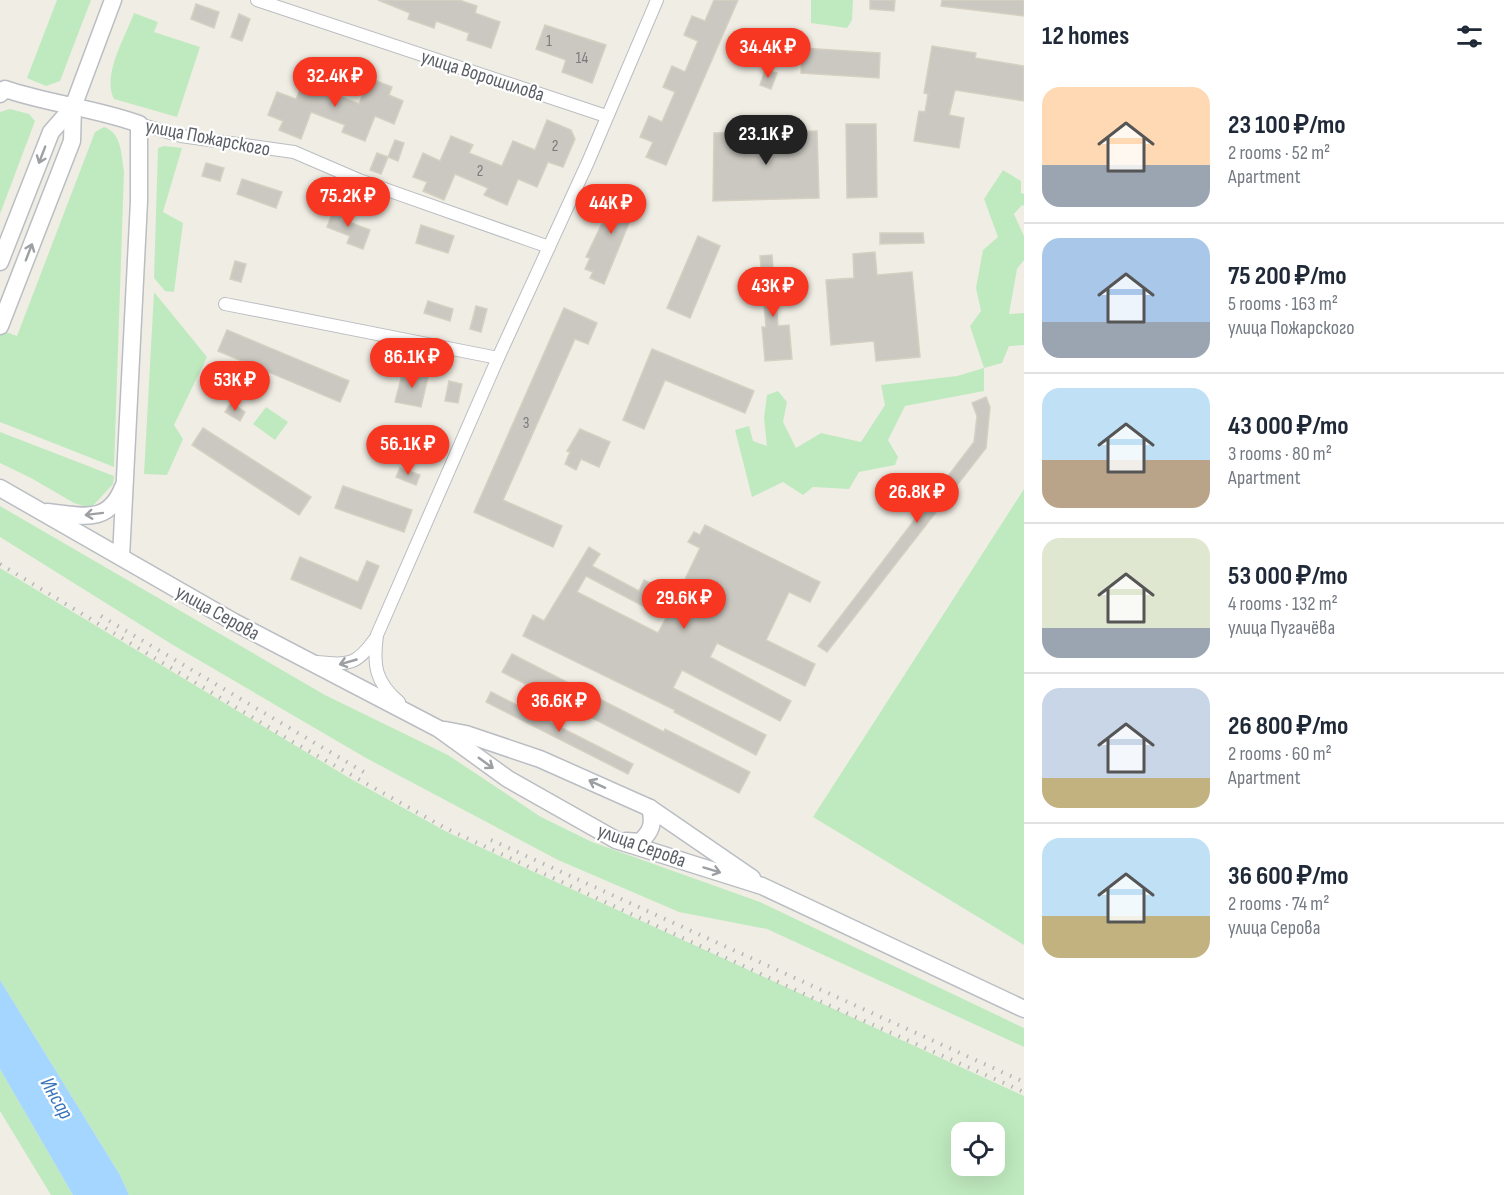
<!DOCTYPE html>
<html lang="en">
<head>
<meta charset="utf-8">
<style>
	:root { --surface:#fff; --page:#f2f2f3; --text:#1f2937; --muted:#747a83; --line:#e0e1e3; --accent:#f83722 }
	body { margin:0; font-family:"Sofia Sans Condensed",sans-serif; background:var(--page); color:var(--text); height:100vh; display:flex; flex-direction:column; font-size:22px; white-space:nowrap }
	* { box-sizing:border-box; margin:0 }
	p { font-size:20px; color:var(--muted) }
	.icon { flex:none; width:33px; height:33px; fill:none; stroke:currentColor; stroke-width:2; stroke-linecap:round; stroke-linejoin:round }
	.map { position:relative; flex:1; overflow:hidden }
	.details { display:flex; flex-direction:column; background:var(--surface); width:480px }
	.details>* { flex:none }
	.fabs { position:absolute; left:951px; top:1122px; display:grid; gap:12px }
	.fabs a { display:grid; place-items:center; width:54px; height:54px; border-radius:12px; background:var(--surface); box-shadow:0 6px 24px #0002; font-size:30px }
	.price { position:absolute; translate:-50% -51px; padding:0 14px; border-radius:21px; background:var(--accent); color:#fff; font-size:20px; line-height:39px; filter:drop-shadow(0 2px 3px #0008) }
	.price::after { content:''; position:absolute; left:50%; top:36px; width:18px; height:14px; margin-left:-9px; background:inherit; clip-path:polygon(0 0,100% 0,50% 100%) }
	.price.selected { background:#222; color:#fff }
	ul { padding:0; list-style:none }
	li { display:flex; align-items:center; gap:18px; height:150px; padding:0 18px }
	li+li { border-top:2px solid var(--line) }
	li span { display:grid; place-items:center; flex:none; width:168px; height:120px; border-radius:18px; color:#555 }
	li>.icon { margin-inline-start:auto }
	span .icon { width:72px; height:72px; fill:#fffc; stroke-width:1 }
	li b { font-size:26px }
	h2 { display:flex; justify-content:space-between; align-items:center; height:72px; padding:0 18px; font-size:26px }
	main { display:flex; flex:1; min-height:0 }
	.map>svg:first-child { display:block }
	.green { fill:#bfeabf; fill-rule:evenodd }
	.water { fill:#a5d6ff }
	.building { fill:#cbc8c1; stroke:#d5d0c2; stroke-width:1.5; fill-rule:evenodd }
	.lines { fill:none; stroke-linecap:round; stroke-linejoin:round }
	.street-casing { stroke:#b9bcc1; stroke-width:14 }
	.secondary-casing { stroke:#babdc3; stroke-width:19 }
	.street { stroke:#fff; stroke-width:12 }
	.secondary { stroke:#fff; stroke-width:16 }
	.rail { stroke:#b6b7b7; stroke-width:4; stroke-dasharray:1.5 8; stroke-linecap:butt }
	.oneway { stroke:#9da0a3 }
	.labels { text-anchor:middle; stroke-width:4.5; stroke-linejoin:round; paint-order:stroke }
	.number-label { font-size:16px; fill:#787a7d }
	.street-label { font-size:20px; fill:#5c6066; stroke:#fff }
	.water-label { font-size:21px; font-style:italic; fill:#3875bb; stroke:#fff }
</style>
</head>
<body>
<main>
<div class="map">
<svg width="1024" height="1195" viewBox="0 0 1024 1195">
	<rect width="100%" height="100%" fill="#f0eee4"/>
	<g class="green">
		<polygon points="57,0 91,0 60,81 46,86 27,78"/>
		<polygon points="811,0 853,0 852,20 847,28 811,23"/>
		<path d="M134 13 158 22 154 32 200 47 177 117 114 99C102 74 125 38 134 13Z"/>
		<polygon points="10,109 29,114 35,121 0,214 0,112"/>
		<path d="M104 127C122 133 121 154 124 171L114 467 0 422V330L17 336 95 132Z"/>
		<polygon points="164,146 182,148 163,212 183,223 174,292 165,291 154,278 158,148"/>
		<polygon points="1003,170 1021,181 1021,193 1024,194 1024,206 1022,205 1014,214 1024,236 1024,260 1017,269 1009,314 1024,313 1024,345 1009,346 1002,363 984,368 984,391 905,406 888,440 898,457 895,465 859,472 849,489 813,487 803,495 783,482 752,497 735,430 749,426 753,441 767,446 764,418 767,395 778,391 787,402 783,422 796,448 821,433 861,442 885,405 881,385 957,376 984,368 970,326 981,311 976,288 983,250 998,237 984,199"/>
		<polygon points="154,292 207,357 174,425 183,439 167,475 144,474"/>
		<polygon points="266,407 288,422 275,440 253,424"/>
		<polygon points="0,432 114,476 113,484 91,508 74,503 31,478 0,463"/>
		<polygon points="1024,489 1024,945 813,817"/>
		<polygon points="0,506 325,695 448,755 541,817 592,842 760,902 1024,1028 1024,1047 767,929 679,912 558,860 366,758 173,645 0,537"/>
		<path d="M0 568 351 779 447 832 1024 1096V1195H129L120 1175 0 980ZM962 1132H994V1166H962Z"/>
		<polygon points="0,1069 73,1195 51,1195 0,1111"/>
	</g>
	<polygon class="water" points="0,980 120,1175 129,1195 73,1195 0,1069"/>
	<g class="building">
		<polygon points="378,0 459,0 477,6 475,13 500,22 491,48 467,40 469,33 436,21 434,28 408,19 410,13"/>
		<polygon points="714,0 738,0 666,165 646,157 653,142 640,137 649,116 662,122 675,92 663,87 672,66 685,72 698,41 684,35 692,16 705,21"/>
		<polygon points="870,0 895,0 894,11 870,9"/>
		<polygon points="942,0 1024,0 1024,16 941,6"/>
		<polygon points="196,4 219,12 214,28 191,19"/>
		<polygon points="239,14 250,19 242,41 231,37"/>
		<polygon points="545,25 606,45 592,83 562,72 566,60 536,49"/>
		<polygon points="932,46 976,53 975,58 1024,66 1024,101 955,90 949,115 964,118 959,148 914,141 919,111 925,112 928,94 924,93"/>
		<polygon points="802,48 880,53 879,78 801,73"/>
		<polygon points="765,70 777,73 771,89 760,85"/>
		<polygon points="306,75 327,83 325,90 359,104 369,78 392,87 389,95 403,101 394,124 375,116 365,141 342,132 345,125 311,112 301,139 279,130 283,121 268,115 277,92 296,99"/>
		<polygon points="547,120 571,130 575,139 563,167 548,162 537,187 518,179 507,205 484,195 488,188 455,174 444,200 423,191 427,182 413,177 423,153 440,161 451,136 473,145 469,153 502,166 513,141 535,150"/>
		<polygon points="846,124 876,124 877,197 847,198"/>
		<polygon points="817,131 819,198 713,201 714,133"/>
		<polygon points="395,140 404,143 398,161 388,157"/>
		<polygon points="377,153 388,157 381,174 370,170"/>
		<polygon points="206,163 224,168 220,181 202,176"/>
		<polygon points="242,179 282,192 276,208 237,194"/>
		<polygon points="624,190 640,196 604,284 590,278 593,272 585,269 590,258 586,257 605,217 602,216 606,204 609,205 613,194 622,197"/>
		<polygon points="336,203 345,206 341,219 370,230 363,249 347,243 350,236 327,227"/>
		<polygon points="421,225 454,236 448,253 416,243"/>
		<polygon points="880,233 923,233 924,243 880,244"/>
		<polygon points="698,236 720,246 690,318 667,308"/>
		<polygon points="875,252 877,275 912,272 920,357 876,361 874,341 831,345 826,280 854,278 853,254"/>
		<polygon points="772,255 778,326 789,325 792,359 765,361 762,327 766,327 760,256"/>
		<polygon points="235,261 246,264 241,282 230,279"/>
		<polygon points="428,301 453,309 450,321 424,313"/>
		<polygon points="476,306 487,309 481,332 470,329"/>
		<polygon points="564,308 597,323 588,344 575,339 503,500 562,526 553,547 474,512"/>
		<polygon points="227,330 349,381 340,402 218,351"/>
		<polygon points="652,349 754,391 745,413 665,380 644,429 623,420"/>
		<polygon points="403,371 428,377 421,407 395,402"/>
		<polygon points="449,381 462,384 458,403 445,401"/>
		<polygon points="986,397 990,407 986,448 827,652 818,646 974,442 977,416 972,403"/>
		<polygon points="231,403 245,412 240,421 225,412"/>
		<polygon points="203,428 311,497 299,515 192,445"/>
		<polygon points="580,429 610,442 599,467 581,459 576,470 565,464 570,452 567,451"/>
		<polygon points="400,468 420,475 416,485 396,477"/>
		<polygon points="343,486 412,510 404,532 335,508"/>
		<path d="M705 525 820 582 810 602 789 592 766 640 815 664 805 686 717 643 710 657 791 701 780 721 682 670 673 688 766 735 756 755 674 712 675 710 523 636 533 615 544 621 589 547 600 554 592 566 639 591 644 580 677 596 700 548 688 542 694 532 700 535ZM586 576 666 618 658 633 577 592Z"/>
		<polygon points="300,557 358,582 367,561 379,566 361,609 291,579"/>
		<polygon points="512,654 664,732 665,729 750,772 739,793 502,672"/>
		<polygon points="491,692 633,764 628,774 486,702"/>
	</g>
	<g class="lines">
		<defs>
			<g id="street">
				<polyline points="257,0 606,116"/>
				<polyline points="139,124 181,136 294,152 359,180 549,247"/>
				<polyline points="225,304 498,358"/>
				<path d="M316 662C348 665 356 666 375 639"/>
				<path d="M399 702C375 682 373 665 377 635L498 358 588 162 657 0"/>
			</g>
			<g id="secondary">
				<path d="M0 94 5 89C49 104 95 108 139 124V201L121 557"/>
				<polyline points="0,262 51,132 73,107 113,0"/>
				<polyline points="0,326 72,141 73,107"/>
				<polyline points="0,488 234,622 439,729 508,779 616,840 762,886 1024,1009"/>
				<path d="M47 512C80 515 108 526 123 487"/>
				<polyline points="445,730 466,734 540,759 650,808 752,878"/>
				<path d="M626 841 640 842C652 831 654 823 650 808"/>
			</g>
		</defs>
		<use href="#street" class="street-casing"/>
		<use href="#secondary" class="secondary-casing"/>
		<use href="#street" class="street"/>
		<use href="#secondary" class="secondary"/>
		<g class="rail">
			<polyline points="0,564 293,742 445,828 815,999 1024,1092"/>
			<polyline points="101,616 367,774"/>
			<polyline points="491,840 1024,1082"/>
		</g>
	</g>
	<defs><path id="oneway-shaft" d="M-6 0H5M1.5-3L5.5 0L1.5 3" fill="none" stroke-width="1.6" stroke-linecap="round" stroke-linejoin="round" transform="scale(1.5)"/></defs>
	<g class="oneway">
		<use href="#oneway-shaft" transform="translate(42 155) rotate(111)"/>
		<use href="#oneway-shaft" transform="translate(29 252) rotate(-69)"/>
		<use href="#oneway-shaft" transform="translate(94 514) rotate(173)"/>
		<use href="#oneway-shaft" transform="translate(348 662) rotate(164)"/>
		<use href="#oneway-shaft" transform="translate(486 763) rotate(36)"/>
		<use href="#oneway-shaft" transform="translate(597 784) rotate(-155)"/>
		<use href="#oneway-shaft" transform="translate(712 870) rotate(17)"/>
	</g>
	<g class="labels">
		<g class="number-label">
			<text x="549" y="46">1</text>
			<text x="582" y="63">14</text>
			<text x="555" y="151">2</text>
			<text x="480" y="176">2</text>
			<text x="526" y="428">3</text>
		</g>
		<g class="street-label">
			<text transform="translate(483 75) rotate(18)" y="7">улица Ворошилова</text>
			<text transform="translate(208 137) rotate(11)" y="7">улица Пожарского</text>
			<text transform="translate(218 612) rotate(29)" y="7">улица Серова</text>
			<text transform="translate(642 845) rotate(20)" y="7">улица Серова</text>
		</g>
		<g class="water-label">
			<text transform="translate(57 1098) rotate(60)" y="7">Инсар</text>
		</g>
	</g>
</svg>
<div class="fabs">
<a><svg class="icon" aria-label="locate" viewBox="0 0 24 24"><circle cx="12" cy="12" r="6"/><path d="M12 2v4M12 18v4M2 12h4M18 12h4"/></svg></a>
</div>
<b class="price" style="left:768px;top:79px">34.4K ₽</b>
<b class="price" style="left:335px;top:108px">32.4K ₽</b>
<b class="price selected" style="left:766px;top:166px">23.1K ₽</b>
<b class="price" style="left:348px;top:228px">75.2K ₽</b>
<b class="price" style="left:611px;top:235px">44K ₽</b>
<b class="price" style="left:773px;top:318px">43K ₽</b>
<b class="price" style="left:412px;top:389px">86.1K ₽</b>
<b class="price" style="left:235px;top:412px">53K ₽</b>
<b class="price" style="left:408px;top:476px">56.1K ₽</b>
<b class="price" style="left:917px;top:524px">26.8K ₽</b>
<b class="price" style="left:684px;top:630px">29.6K ₽</b>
<b class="price" style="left:559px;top:733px">36.6K ₽</b>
</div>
<section class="details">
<h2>12 homes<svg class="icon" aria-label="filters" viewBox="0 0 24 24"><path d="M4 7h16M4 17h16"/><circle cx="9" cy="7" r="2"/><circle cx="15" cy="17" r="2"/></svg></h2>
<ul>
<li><span style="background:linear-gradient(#ffd9b3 65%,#9aa5b1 0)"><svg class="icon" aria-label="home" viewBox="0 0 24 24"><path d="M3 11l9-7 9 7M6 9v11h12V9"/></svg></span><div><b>23 100 ₽/mo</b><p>2 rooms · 52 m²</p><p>Apartment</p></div></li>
<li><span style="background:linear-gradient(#a9c7e8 70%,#9aa5b1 0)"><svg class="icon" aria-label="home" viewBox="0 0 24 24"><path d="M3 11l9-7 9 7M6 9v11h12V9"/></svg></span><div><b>75 200 ₽/mo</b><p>5 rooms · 163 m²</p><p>улица Пожарского</p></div></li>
<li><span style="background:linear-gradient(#bfe0f5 60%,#b9a48a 0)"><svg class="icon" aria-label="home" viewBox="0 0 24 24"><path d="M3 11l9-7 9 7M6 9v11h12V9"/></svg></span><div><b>43 000 ₽/mo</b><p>3 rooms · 80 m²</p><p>Apartment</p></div></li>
<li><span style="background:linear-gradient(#dfe7d0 75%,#9aa5b1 0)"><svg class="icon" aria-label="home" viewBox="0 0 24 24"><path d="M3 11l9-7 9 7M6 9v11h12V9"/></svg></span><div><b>53 000 ₽/mo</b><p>4 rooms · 132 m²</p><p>улица Пугачёва</p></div></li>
<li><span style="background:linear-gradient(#c9d6e8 75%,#c2b280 0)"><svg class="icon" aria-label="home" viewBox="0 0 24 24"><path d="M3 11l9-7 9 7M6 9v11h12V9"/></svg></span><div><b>26 800 ₽/mo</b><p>2 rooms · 60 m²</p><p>Apartment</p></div></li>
<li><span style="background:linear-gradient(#bfe0f5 65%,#c2b280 0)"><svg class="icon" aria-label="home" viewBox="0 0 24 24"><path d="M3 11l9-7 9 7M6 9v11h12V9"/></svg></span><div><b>36 600 ₽/mo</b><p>2 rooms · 74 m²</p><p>улица Серова</p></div></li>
</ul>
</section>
</main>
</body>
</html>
